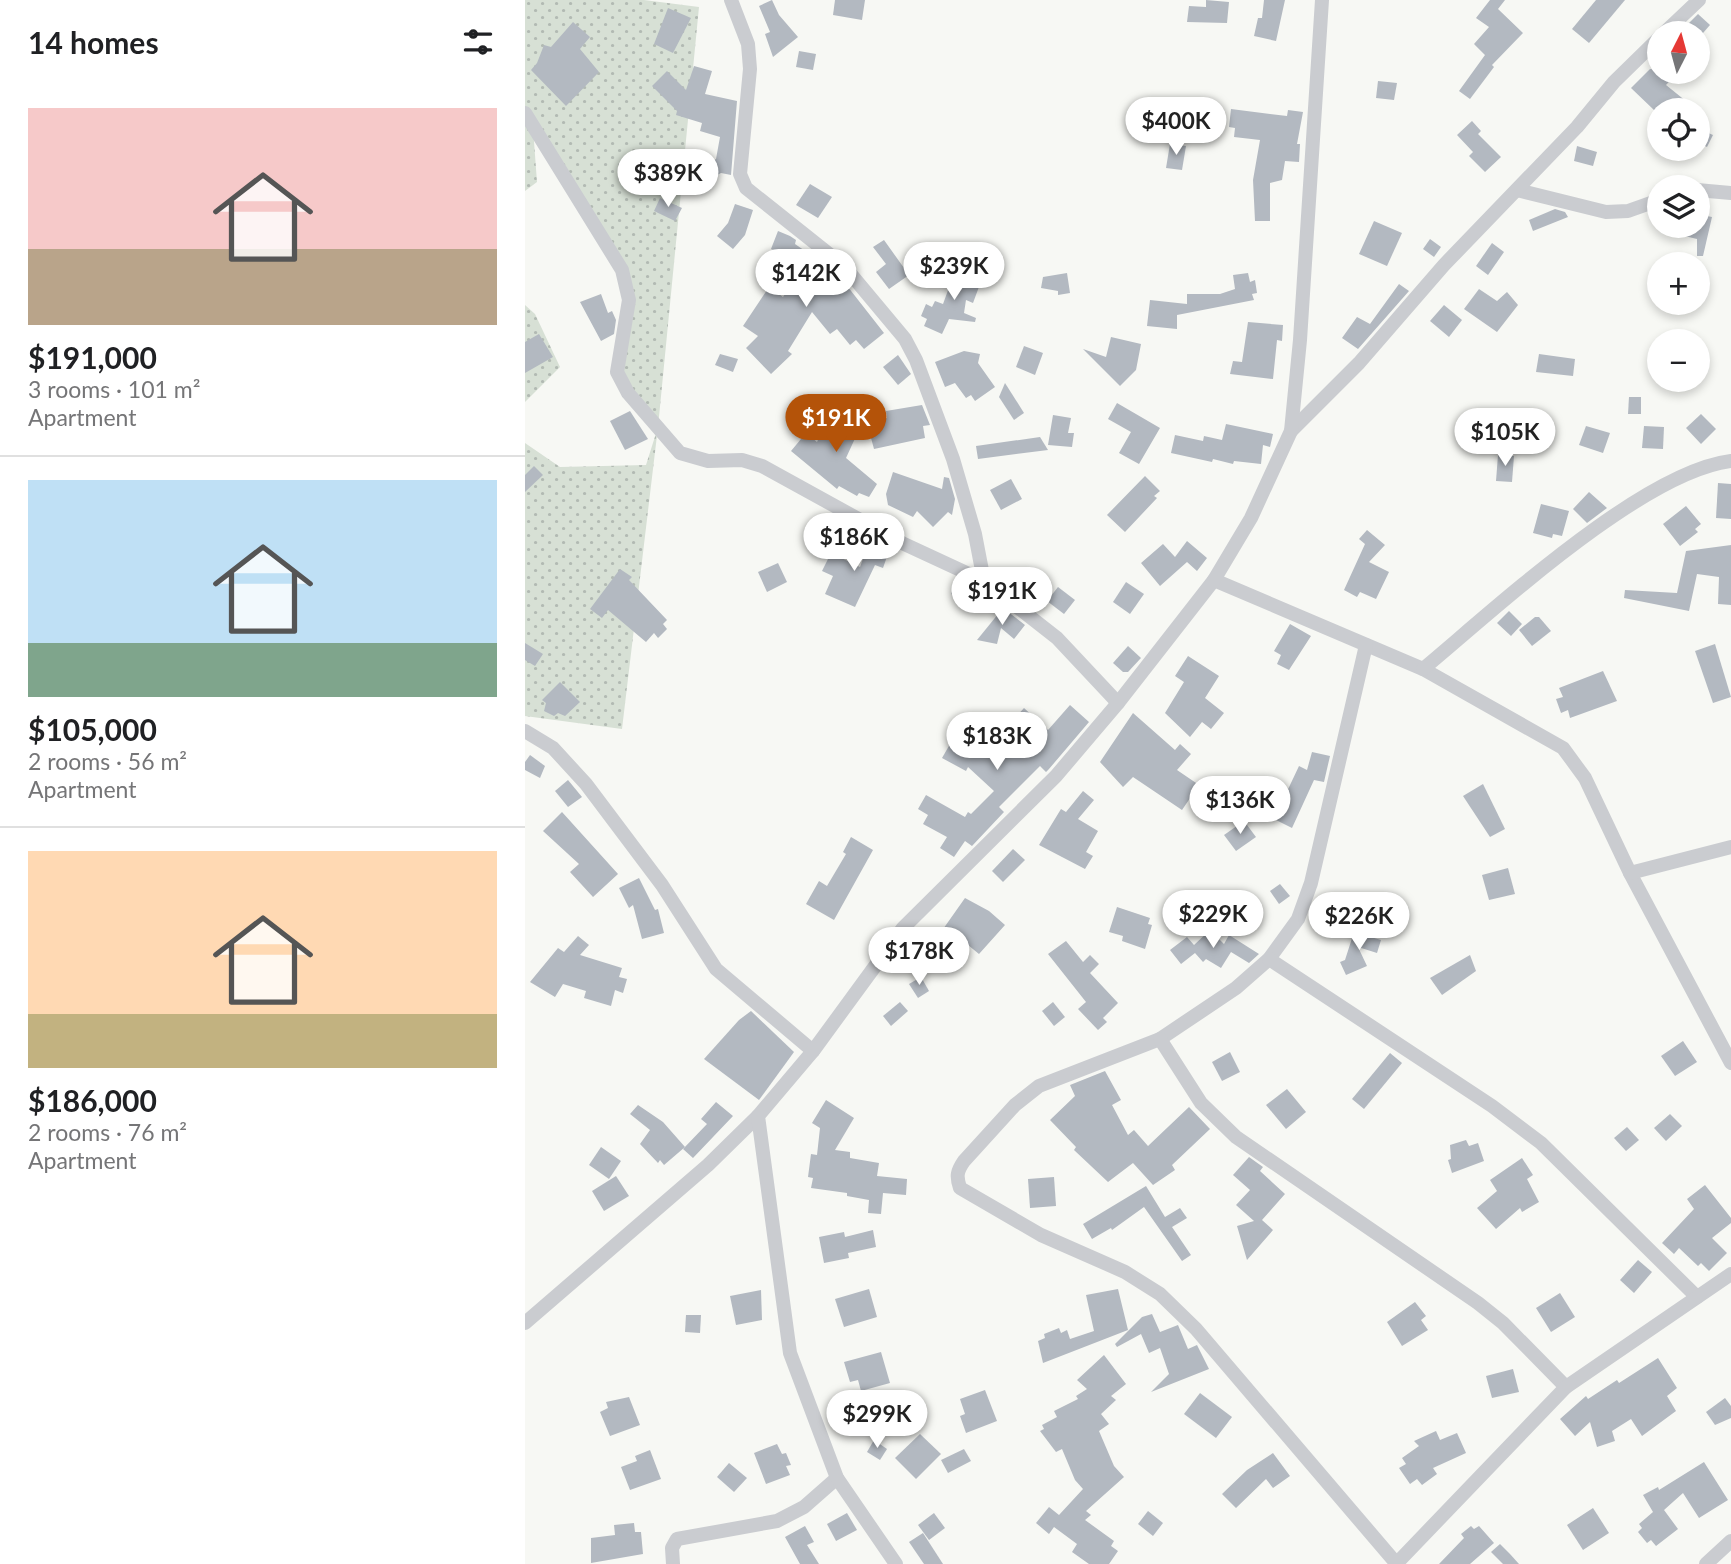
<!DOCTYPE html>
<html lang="en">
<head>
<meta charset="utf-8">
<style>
	:root { --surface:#fff; --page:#f6f6f6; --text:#202124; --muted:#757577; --line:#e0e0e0; --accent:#b45309 }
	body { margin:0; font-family:Lato,sans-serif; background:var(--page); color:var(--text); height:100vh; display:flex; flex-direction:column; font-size:26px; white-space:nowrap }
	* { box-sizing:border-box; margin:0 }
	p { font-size:23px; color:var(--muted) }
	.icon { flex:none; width:38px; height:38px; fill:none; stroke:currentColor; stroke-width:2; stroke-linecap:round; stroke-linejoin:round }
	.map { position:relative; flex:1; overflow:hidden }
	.sheet { display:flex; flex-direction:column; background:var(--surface); width:525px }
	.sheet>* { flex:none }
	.needle { width:46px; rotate:6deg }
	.controls { position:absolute; left:1122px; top:21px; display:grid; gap:14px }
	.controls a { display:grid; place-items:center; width:63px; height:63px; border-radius:50%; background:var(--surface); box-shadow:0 4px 10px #0003; font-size:35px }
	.price { position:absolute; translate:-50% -60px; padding:0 16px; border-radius:24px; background:#fff; color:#222; font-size:23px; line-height:46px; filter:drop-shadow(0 2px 4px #0008) }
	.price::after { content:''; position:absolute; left:50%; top:42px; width:21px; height:16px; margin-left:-10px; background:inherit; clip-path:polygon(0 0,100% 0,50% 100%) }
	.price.active { background:var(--accent); color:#fff }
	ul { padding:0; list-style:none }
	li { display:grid; align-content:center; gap:14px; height:371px; padding:0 28px }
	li+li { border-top:2px solid var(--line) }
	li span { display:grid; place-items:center; height:217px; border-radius:0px; color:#555 }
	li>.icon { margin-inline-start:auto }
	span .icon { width:126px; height:126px; fill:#fffc; stroke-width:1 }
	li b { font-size:30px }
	h2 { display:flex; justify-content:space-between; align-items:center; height:84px; padding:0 28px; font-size:30px }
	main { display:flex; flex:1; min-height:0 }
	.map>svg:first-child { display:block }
	.grass { fill:url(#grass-dots) }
	.building { fill:#b3b9c1 }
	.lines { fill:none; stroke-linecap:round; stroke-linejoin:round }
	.street { stroke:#caccd0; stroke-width:14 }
</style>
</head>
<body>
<main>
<section class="sheet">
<h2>14 homes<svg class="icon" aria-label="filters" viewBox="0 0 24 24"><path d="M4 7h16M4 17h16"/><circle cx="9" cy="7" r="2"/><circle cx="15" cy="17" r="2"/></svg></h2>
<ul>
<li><span style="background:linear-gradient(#f6c9c9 65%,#b9a48a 0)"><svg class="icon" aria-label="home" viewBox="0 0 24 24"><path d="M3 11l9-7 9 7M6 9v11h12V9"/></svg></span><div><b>$191,000</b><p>3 rooms · 101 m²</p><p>Apartment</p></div></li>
<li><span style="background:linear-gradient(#bfe0f5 75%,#7fa58c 0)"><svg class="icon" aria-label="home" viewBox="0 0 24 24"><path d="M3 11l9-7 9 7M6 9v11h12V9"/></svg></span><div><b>$105,000</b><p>2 rooms · 56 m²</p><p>Apartment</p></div></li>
<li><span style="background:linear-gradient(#ffd9b3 75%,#c2b280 0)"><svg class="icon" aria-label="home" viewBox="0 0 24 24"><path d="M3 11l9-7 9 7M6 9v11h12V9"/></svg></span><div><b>$186,000</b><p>2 rooms · 76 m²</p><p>Apartment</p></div></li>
</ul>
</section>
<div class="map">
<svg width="1206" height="1564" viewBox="0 0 1206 1564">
	<defs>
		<pattern id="grass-dots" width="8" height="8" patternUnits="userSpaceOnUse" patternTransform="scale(1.75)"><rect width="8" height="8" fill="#d7e0d5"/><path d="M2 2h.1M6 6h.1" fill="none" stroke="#b2bab3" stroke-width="1.8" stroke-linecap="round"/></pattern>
	</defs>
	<rect width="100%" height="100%" fill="#f7f8f4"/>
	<g class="grass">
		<polygon points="0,0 119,0 174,7 133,427 97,729 0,716 0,443 35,467 121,465 133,427 92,372 101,329 97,270 8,128 12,182 0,191"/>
		<polygon points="0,305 10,314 35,367 0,402"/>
	</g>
	<g class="building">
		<polygon points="247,0 254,15 273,37 248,57 240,34 245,32 234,6"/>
		<polygon points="310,0 340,0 337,20 308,15"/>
		<polygon points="681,0 704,2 702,23 662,22 664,6 681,7"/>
		<polygon points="739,0 760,0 751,41 729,36 733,18 737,18"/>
		<polygon points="965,0 980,0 973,9 998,33 967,65 969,67 945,99 934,91 960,55 949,44 964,27 951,18"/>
		<polygon points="1071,0 1100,0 1064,43 1047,29"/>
		<polygon points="143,8 166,18 148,53 129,44"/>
		<polygon points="1173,14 1185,25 1178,33 1154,33"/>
		<polygon points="48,22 65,37 55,49 74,72 41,106 6,70 12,63 19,45 26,47"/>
		<polygon points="274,51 291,54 288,70 271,67"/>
		<polygon points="169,66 187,71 180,94 212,101 206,175 196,173 169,187 163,175 191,159 195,137 175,131 177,123 151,115 152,111 127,86 142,71 161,90"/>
		<polygon points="1125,69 1153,72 1141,85 1172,110 1129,110 1106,88"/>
		<polygon points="853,81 872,83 869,100 851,98"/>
		<polygon points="706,109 762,116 763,110 778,112 772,144 775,144 774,162 760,161 757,180 745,183 745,221 730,221 728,180 735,140 709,137 710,128 704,127"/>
		<polygon points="947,121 956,131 953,134 976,157 960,172 944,156 948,152 932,135"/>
		<polygon points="1172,128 1188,135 1182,147 1172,142"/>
		<polygon points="645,144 661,146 657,170 641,168"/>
		<polygon points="1052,146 1072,152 1068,166 1049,161"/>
		<polygon points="285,184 307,197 293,218 271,205"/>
		<polygon points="135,198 157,208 150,221 129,211"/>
		<polygon points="210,204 228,210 220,235 208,249 192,236 203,223"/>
		<polygon points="1030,209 1040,212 1043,217 1008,231 1004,220"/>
		<polygon points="1172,214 1187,217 1178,256 1172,256 1172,239 1139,231 1139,226 1172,226"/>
		<polygon points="849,221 877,233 862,266 834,254"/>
		<polygon points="253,231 265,236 271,240 270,244 312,273 359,333 339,349 331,340 325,345 312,329 305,334 287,312 263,351 267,354 246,374 221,348 233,336 218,326 244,287 258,297 281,263 246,249"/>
		<polygon points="905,239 916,247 909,257 898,249"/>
		<polygon points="359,240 384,275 364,289 351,272 361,264 348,247"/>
		<polygon points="967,243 979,252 963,275 951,266"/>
		<polygon points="436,268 458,276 448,303 441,300 439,313 451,318 450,322 424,319 417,334 399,326 402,319 396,316 401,304 407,307 410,301 418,304 429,274 433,275"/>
		<polygon points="542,273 545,293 533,295 533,291 516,288 518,277"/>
		<polygon points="723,273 725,282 730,280 732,293 727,294 729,300 652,315 652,329 622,326 625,300 662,304 662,294 695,294 710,289 708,275"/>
		<polygon points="874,284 884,291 833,349 817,338 832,317 845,324"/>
		<polygon points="954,289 972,301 982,292 993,305 972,332 939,309"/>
		<polygon points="76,294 83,313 87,311 91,320 89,334 76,341 55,302"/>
		<polygon points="919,305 937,320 924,337 905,321"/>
		<polygon points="723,322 758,325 757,341 752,340 748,379 705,374 708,361 717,362"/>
		<polygon points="14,334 28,357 0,373 0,342"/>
		<polygon points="586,337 616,344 611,370 595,386 558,349 581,357"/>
		<polygon points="499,346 518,353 510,375 491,367"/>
		<polygon points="439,351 455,354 453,363 470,387 450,401 446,395 441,398 430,383 420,387 410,362"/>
		<polygon points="195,354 213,359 208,372 190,365"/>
		<polygon points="1014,354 1050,359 1048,376 1011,372"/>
		<polygon points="373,355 386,374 373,385 358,367"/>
		<polygon points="480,383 499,413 489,420 474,397"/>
		<polygon points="1104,397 1116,397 1116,414 1103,414"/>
		<polygon points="592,403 635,428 614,464 594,453 606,432 583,419"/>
		<polygon points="397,405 405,425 398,426 400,438 349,449 342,423 362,418 361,411"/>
		<polygon points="308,407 325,415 320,418 328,416 338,421 321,458 352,484 344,497 334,493 332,496 314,486 312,489 266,451 281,433 292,442"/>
		<polygon points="105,411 123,439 100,450 85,421"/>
		<polygon points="1176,414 1191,429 1176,444 1161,428"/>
		<polygon points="528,415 546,418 543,433 549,433 547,447 523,445"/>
		<polygon points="701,424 748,434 745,447 738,445 736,464 709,461 708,464 688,459 687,462 646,453 650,435 678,441 679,436 697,440"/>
		<polygon points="1061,426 1085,433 1078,453 1054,445"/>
		<polygon points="1119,426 1139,427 1138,449 1117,448"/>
		<polygon points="515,437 523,450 453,459 451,446"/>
		<polygon points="973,455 989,456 987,482 971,481"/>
		<polygon points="9,466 18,475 0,492 0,475"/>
		<polygon points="368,472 417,489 419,477 424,478 430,499 427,515 423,512 408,527 392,511 388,517 363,505 361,494"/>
		<polygon points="620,476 635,491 629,496 632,498 600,532 582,515"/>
		<polygon points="486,479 497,499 476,510 465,490"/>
		<polygon points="1193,483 1206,484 1206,519 1191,518"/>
		<polygon points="1064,492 1082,508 1062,523 1048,509"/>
		<polygon points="1016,504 1044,511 1037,536 1028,534 1027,538 1008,533"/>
		<polygon points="1161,506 1176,524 1170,529 1173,532 1155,546 1138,524"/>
		<polygon points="313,520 324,527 309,551 298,544"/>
		<polygon points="842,530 860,545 844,562 864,572 851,599 835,592 832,597 819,590 840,544 834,539"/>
		<polygon points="346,537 365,548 358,568 350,565 330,607 300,594 308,576 297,571 306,553 335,567"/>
		<polygon points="662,541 682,558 672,571 662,562 635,586 616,563 638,544 650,557"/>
		<polygon points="1206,545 1206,605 1193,604 1194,577 1172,574 1164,611 1099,598 1100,590 1152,593 1161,551"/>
		<polygon points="253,563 262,582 242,592 233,572"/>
		<polygon points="95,569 107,577 104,580 142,620 138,624 142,629 133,638 129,633 121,642 83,610 77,618 65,609"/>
		<polygon points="433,579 459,593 453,606 426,594"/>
		<polygon points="601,582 619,594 605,614 588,602"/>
		<polygon points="533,587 550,600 539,614 522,601"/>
		<polygon points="478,608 500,625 489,639 476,628 472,644 452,640"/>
		<polygon points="984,611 997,624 986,636 972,623"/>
		<polygon points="1010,617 1014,617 1026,631 1007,646 994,630"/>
		<polygon points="765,624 786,636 764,670 752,664 756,655 749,651"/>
		<polygon points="0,643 18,654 10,666 0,660"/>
		<polygon points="1190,644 1206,697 1188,703 1170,651"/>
		<polygon points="603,646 616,658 603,672 598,672 588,663"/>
		<polygon points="663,656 694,676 680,698 699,713 686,729 677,722 665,737 640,713 659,682 650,676"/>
		<polygon points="1078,671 1092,701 1045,718 1043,710 1036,713 1031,699 1038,697 1034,688"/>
		<polygon points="35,682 55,702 40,716 33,713 29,716 19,711 21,703 17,700"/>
		<polygon points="545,705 564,722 524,769 521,772 515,766 474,807 479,812 447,846 440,841 429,857 415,848 422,837 398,824 403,815 393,809 401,795 440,817 443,812 446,814 469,791 443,767 441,771 417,758 443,713 466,726 461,736 498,757 513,741 489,719 499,708 523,730"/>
		<polygon points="608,713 650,750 655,744 666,754 652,770 674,785 657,810 608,777 598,787 575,762"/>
		<polygon points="787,752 805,756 799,782 789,780 767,828 749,819 774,766 782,770"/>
		<polygon points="5,755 20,766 15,778 0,770 0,762"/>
		<polygon points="43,780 57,797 43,807 30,791"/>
		<polygon points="958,784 980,829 965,837 938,796"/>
		<polygon points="558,791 569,800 553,819 573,831 561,852 568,856 560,869 514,845 536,809 541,812"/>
		<polygon points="37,812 93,874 68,897 45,872 54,864 18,831"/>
		<polygon points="719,821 731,837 711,851 699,835"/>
		<polygon points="326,837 348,850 309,920 281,904 294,881 302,886 321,854 318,852"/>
		<polygon points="488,849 500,860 478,882 467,871"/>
		<polygon points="983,868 990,894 964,900 957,875"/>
		<polygon points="114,878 130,910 133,909 139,933 117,939 108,905 104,908 94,888"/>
		<polygon points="755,884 765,896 754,904 745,891"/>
		<polygon points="440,898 464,911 480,925 454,954 432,936 414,963 393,949 408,927 416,932"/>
		<polygon points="592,907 625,918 623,924 627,925 620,949 597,941 598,936 584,932"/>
		<polygon points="685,930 699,944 704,935 734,954 724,963 706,952 696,968 681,959 678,962 670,953 656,964 645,950 662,937 669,945"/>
		<polygon points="829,932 856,940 852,953 833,947 842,966 821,975 815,962 820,960"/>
		<polygon points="53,936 64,945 55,955 97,968 94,977 102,979 98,993 90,990 86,1006 59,998 61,991 38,984 30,997 5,982 33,948 39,952"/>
		<polygon points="541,941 558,962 565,955 574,964 565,973 593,1003 578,1018 582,1022 573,1030 553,1009 561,1002 523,954"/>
		<polygon points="945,955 951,971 917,995 905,978"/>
		<polygon points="396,977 404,991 393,998 384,984"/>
		<polygon points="375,1002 383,1011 366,1026 358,1016"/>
		<polygon points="528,1002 540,1017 529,1026 517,1011"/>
		<polygon points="226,1011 269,1052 234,1100 179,1059 214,1020"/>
		<polygon points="1158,1041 1172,1062 1150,1076 1136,1056"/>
		<polygon points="705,1052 715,1072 697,1081 687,1062"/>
		<polygon points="865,1053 877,1063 839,1109 827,1099"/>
		<polygon points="580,1071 596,1100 587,1105 603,1135 609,1130 623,1146 664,1107 685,1129 647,1165 650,1170 628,1185 608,1163 583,1182 549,1150 551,1147 525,1120 550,1096 545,1085"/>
		<polygon points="762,1089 781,1112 761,1129 741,1105"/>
		<polygon points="301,1100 329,1118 310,1150 325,1152 325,1158 354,1163 352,1176 382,1179 381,1195 358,1193 356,1214 343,1213 344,1200 322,1196 322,1193 286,1188 288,1178 283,1177 286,1154 292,1155 295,1128 287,1123"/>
		<polygon points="191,1102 208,1116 168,1158 158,1149 182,1124 176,1119"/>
		<polygon points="113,1105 138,1122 160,1147 139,1165 135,1160 133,1163 115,1144 125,1130 105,1114"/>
		<polygon points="1145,1114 1157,1126 1141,1141 1129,1128"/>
		<polygon points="1102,1127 1114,1140 1101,1151 1089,1138"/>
		<polygon points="941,1140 944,1146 953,1143 959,1161 927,1173 923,1160 926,1159 925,1145"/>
		<polygon points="76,1147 96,1161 84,1179 64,1165"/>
		<polygon points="724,1157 738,1167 735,1171 760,1194 737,1220 748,1230 722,1260 712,1226 729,1221 711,1205 725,1190 708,1175"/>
		<polygon points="997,1158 1008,1175 1002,1179 1014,1202 997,1212 995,1208 971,1229 952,1208 972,1191 965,1180"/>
		<polygon points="91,1176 104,1196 79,1211 67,1191"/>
		<polygon points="529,1177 531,1206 505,1208 503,1179"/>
		<polygon points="1180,1185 1206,1218 1206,1223 1187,1238 1202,1253 1184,1271 1176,1263 1173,1266 1154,1248 1149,1254 1137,1243 1169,1209 1162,1199"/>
		<polygon points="621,1186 640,1217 655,1208 662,1218 647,1227 666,1255 657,1261 619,1207 587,1230 586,1228 567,1239 558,1224"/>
		<polygon points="348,1230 351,1247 323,1253 324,1258 299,1263 294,1237 319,1232 320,1237"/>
		<polygon points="1113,1260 1127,1272 1109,1293 1095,1280"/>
		<polygon points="344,1289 352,1317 319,1327 310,1299"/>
		<polygon points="593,1289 603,1330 518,1363 513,1341 520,1338 519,1334 534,1328 536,1333 542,1330 545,1339 569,1331 561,1295"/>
		<polygon points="236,1290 237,1320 211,1325 205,1296"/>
		<polygon points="1035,1293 1050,1317 1026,1332 1011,1308"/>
		<polygon points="890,1302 901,1316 896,1320 903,1330 877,1346 862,1322"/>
		<polygon points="627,1314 635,1332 653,1325 663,1349 672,1345 684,1369 626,1392 644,1374 635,1348 624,1353 616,1334 592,1347 590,1344 617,1317"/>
		<polygon points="161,1315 176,1315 175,1333 160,1332"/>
		<polygon points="356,1352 365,1383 336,1391 333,1380 325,1382 319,1362"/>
		<polygon points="579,1355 601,1384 586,1396 591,1400 576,1414 584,1424 574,1431 589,1466 599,1477 561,1511 566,1515 560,1520 589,1541 586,1546 593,1551 584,1564 564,1564 547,1552 552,1544 529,1527 524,1534 511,1523 524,1507 534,1515 558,1489 550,1480 537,1449 531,1452 515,1431 519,1429 517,1425 532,1417 529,1411 553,1399 551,1396 562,1389 552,1380"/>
		<polygon points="1133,1358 1152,1388 1142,1396 1151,1411 1117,1436 1106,1419 1087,1431 1090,1441 1072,1447 1065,1422 1050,1436 1035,1419 1061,1396 1063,1399 1092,1380 1094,1383"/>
		<polygon points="988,1369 994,1392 967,1398 961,1376"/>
		<polygon points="460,1390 472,1421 441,1433 435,1416 440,1414 435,1399"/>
		<polygon points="675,1393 707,1417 691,1438 659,1414"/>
		<polygon points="104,1397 115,1425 85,1436 75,1412 83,1408 81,1402"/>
		<polygon points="1200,1398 1206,1406 1206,1418 1190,1425 1181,1412"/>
		<polygon points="911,1431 915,1440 932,1433 941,1453 908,1468 912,1474 897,1485 892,1479 885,1484 874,1468 881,1464 877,1458 894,1446 889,1441"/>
		<polygon points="395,1434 416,1454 391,1479 370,1458"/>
		<polygon points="349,1440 362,1449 355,1460 342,1452"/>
		<polygon points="252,1444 257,1454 261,1453 266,1465 261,1466 265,1475 241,1484 229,1453"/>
		<polygon points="439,1449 446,1461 423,1473 416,1460"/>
		<polygon points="125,1450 136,1479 105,1490 96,1467 112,1461 110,1456"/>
		<polygon points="748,1453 765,1476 748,1488 741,1479 711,1508 697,1494 722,1470"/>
		<polygon points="1179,1462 1203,1500 1174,1518 1158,1493 1139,1510 1153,1529 1131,1546 1126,1540 1122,1543 1113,1532 1117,1528 1114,1524 1128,1512 1118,1495 1133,1487 1134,1490"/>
		<polygon points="204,1463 222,1478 209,1492 192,1477"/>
		<polygon points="1068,1508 1084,1533 1058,1550 1042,1525"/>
		<polygon points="623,1511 638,1523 628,1536 613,1524"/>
		<polygon points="322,1513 332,1530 311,1541 302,1524"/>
		<polygon points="409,1513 420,1528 404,1540 393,1525"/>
		<polygon points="109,1523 110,1532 116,1532 118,1554 66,1563 66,1538 90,1535 89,1525"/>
		<polygon points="280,1526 289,1542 282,1545 294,1564 275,1564 260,1537"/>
		<polygon points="946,1526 949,1529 954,1526 969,1543 945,1564 914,1564 939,1538 936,1534"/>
		<polygon points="398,1533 418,1564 399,1564 384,1542"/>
		<polygon points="975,1544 985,1554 994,1564 978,1564 966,1552"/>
	</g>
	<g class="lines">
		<g class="street">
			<polyline points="206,0 223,44 225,69 215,174 221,188 319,266 380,339 391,360 428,459 450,534 459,581"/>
			<polyline points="1139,33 1174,0"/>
			<polyline points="0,113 97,270 104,300 92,372 103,393 155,453 183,461 217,460 237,466 377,543 459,581 532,638 593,703"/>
			<polyline points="992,190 1081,212 1103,211 1134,200"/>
			<polyline points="1172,190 1206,193"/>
			<polyline points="766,431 834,363 919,265 1052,127 1089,82 1134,38"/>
			<polyline points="689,580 898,669 1038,748 1060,778 1105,873 1206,1063"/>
			<path d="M841 645 786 883 773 919 744 959 711 988 635 1039 514 1086 490 1105 439 1161C432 1171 431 1176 435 1188L516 1235 600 1272 635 1294 671 1329 871 1563"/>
			<path d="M898 669C969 610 1117 472 1206 461"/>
			<polyline points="0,731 28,748 61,784 137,885 191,969 288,1051"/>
			<polyline points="1105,873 1206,847"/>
			<polyline points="744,959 967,1106 1016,1143 1172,1297"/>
			<polyline points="635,1039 676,1103 711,1137 953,1303 978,1323 1041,1387"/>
			<polyline points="0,1323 183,1165 233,1116"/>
			<polyline points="148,1564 147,1548 152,1539 252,1521 279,1507 312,1478"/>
			<polyline points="371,1564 312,1478 265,1353 233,1116 288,1051 378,928 531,776 593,703 689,580 726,518 766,431 775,340 797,0"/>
			<polyline points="871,1564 1041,1387 1206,1274"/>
			<polyline points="1181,1564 1206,1541"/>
		</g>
	</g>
</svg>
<div class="controls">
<a><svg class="needle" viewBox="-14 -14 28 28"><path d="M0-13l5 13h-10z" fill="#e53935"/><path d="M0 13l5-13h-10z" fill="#757577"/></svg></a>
<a><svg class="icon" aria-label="locate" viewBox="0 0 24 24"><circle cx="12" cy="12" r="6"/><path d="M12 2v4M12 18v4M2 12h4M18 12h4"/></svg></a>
<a><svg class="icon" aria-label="layers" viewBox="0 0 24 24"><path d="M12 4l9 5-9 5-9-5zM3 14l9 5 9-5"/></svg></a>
<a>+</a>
<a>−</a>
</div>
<b class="price" style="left:651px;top:157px">$400K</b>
<b class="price" style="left:143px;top:209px">$389K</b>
<b class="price" style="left:429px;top:302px">$239K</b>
<b class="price" style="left:281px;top:309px">$142K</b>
<b class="price active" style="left:311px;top:454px">$191K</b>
<b class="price" style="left:980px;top:468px">$105K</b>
<b class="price" style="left:329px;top:573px">$186K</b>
<b class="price" style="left:477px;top:627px">$191K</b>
<b class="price" style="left:472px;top:772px">$183K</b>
<b class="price" style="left:715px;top:836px">$136K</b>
<b class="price" style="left:688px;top:950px">$229K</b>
<b class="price" style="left:834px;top:952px">$226K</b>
<b class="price" style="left:394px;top:987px">$178K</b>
<b class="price" style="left:352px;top:1450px">$299K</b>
</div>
</main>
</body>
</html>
